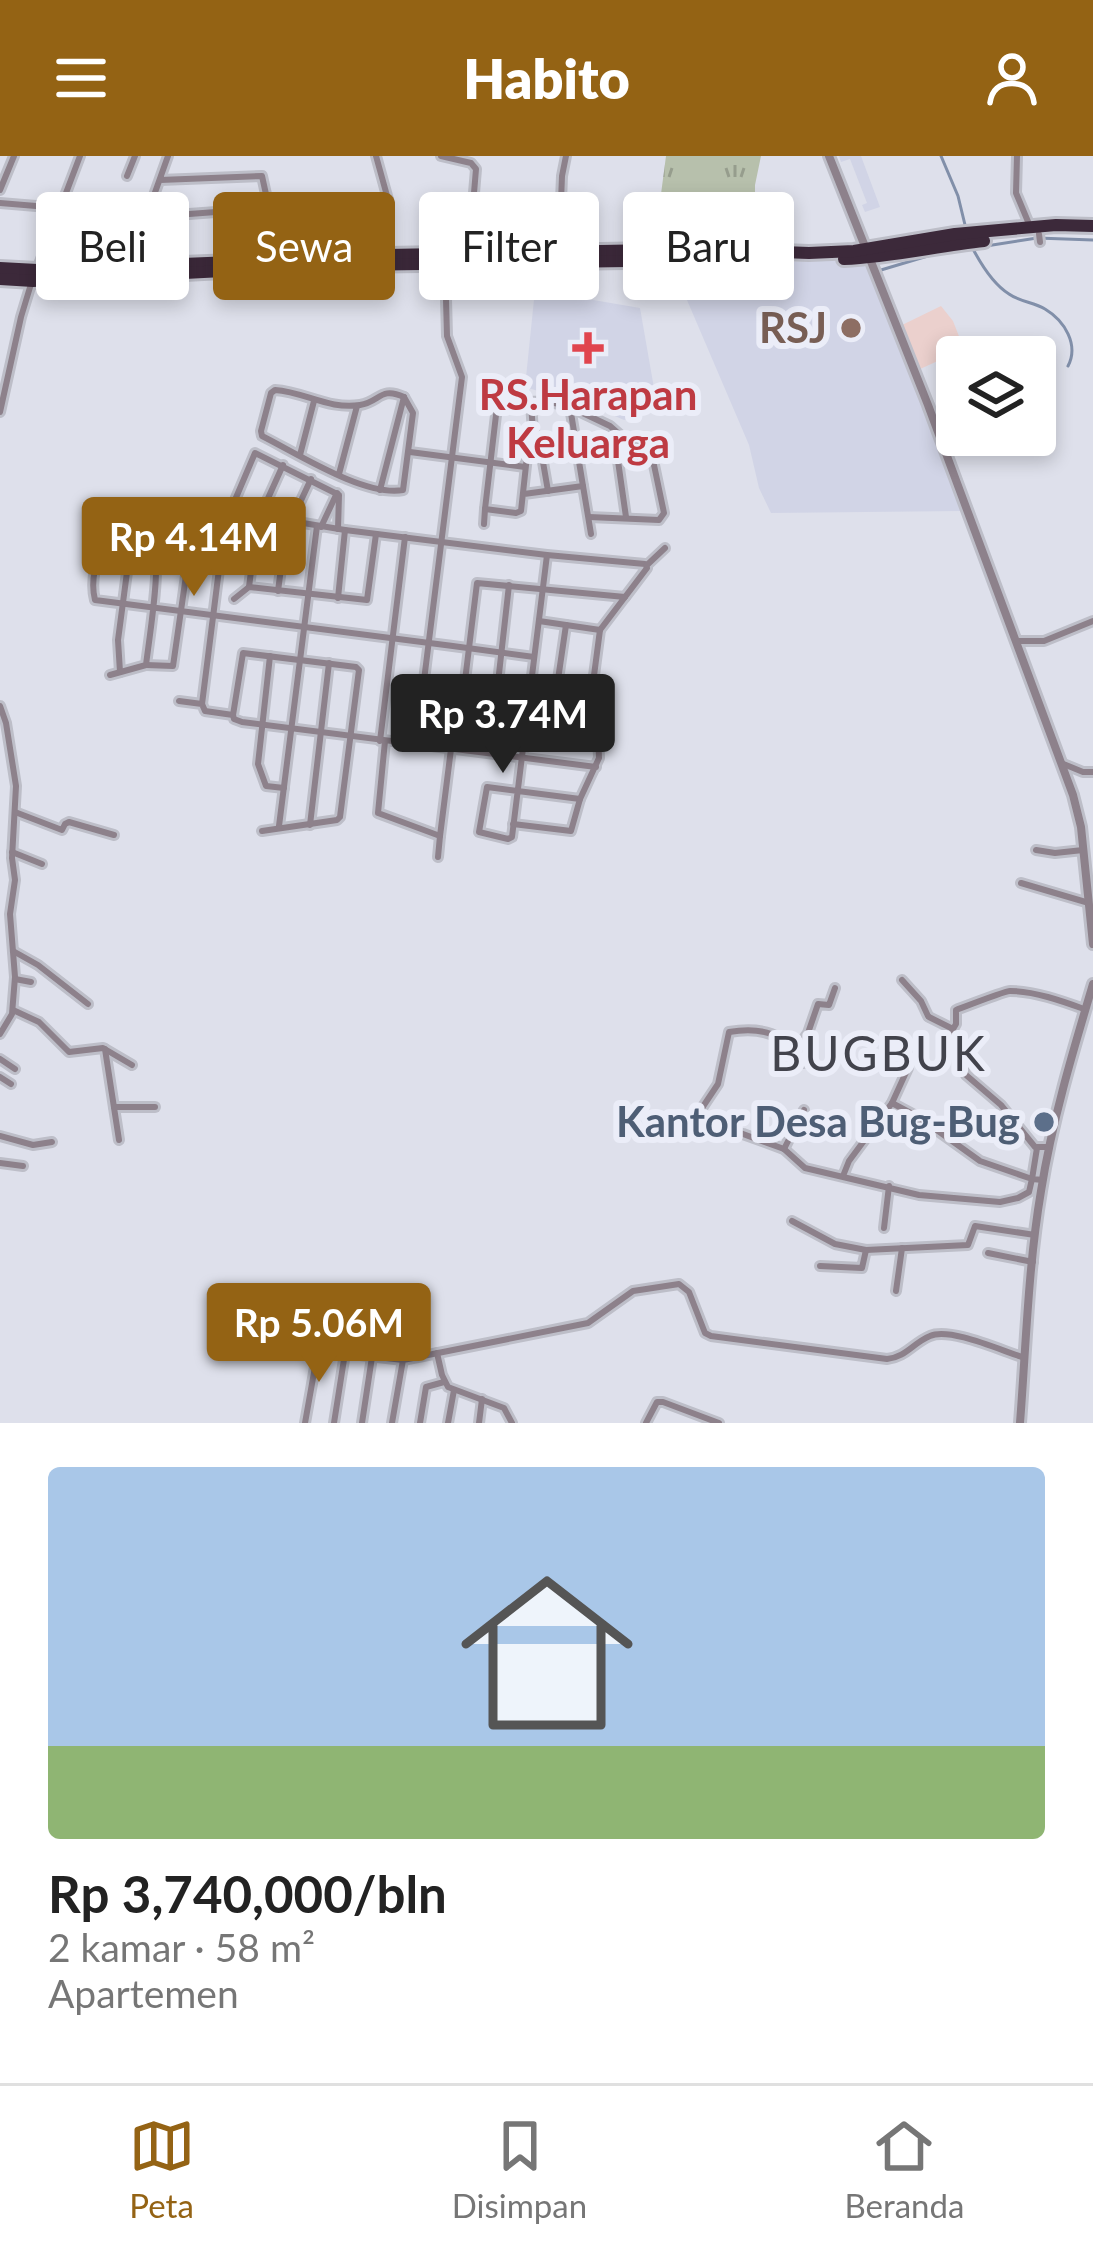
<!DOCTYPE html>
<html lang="id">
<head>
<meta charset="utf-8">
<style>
	:root { --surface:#fff; --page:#f6f6f6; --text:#222; --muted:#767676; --line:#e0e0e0; --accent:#946314 }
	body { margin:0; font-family:Lato,sans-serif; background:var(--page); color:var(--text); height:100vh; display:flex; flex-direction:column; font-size:45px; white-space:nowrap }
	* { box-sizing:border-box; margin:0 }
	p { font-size:39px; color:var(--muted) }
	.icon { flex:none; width:66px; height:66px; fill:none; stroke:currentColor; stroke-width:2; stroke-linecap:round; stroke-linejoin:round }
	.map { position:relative; height:1267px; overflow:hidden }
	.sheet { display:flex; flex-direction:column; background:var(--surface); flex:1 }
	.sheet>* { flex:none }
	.guide { position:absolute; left:36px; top:36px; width:1023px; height:108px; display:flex; gap:24px }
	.controls { position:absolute; left:936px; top:180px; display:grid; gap:24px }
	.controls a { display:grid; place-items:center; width:120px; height:120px; border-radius:12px; background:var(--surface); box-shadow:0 6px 18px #0003; font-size:60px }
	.price { position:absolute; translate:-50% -102px; padding:0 27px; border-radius:12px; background:var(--accent); color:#fff; font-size:39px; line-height:78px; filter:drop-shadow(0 3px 6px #0008) }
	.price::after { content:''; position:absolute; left:50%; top:72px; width:36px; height:27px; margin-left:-18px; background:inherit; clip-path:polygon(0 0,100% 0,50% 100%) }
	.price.current { background:#222; color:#fff }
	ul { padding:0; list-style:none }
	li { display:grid; align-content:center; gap:24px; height:636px; padding:0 48px }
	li+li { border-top:3px solid var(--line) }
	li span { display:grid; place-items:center; height:372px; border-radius:12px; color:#555 }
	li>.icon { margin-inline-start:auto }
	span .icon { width:216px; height:216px; fill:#fffc; stroke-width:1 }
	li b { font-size:51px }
	.pill { padding:0 42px; border-radius:12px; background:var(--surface); box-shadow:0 6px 18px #0003; font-size:42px; line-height:108px }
	.pill.current { background:var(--accent); color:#fff }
	header { display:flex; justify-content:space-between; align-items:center; height:156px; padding:0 48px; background:var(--accent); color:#fff; font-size:54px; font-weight:800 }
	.tab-bar { display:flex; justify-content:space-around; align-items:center; height:168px; border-top:3px solid var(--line); background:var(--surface); font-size:33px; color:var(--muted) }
	.tab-bar a { display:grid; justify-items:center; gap:6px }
	.tab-bar .current { color:var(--accent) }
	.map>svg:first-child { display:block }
	.commercial { fill:#ebd0cd }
	.built { fill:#d1d4e6 }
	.park { fill:url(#park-tufts) }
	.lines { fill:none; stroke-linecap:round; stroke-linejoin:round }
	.stream { stroke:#818fa9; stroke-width:3 }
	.minor-casing { stroke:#bdbec8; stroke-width:12 }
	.tertiary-casing { stroke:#bdbec8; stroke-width:14 }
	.trunk-casing { stroke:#bdbec8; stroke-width:18 }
	.minor { stroke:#8d818b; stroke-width:6 }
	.tertiary { stroke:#8d818b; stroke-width:8 }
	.trunk { stroke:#3c293a; stroke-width:12 }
	.education-dot { fill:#8d6e63; stroke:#ebedf8; stroke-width:4.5 }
	.health-dot { fill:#e0444e; stroke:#ebedf8; stroke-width:4.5 }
	.service-dot { fill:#5c6f8a; stroke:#ebedf8; stroke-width:4.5 }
	.labels { text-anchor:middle; stroke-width:12; stroke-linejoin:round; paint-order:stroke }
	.education-label { font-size:42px; font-weight:bold; fill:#785e54; stroke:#ebedf8; text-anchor:end }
	.health-label { font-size:42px; font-weight:bold; fill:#be3a42; stroke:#ebedf8 }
	.service-label { font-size:42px; font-weight:bold; fill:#4e5e75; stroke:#ebedf8; text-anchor:end }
	.quarter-label { font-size:48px; letter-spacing:3px; fill:#42434c; stroke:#ebedf8 }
</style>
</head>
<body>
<header><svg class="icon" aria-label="menu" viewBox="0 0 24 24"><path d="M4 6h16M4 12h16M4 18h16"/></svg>Habito<svg class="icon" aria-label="person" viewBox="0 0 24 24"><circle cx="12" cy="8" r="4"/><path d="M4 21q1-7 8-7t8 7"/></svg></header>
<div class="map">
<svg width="1093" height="1267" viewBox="0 0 1093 1267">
	<defs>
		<pattern id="park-tufts" width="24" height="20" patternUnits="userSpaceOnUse" patternTransform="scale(3)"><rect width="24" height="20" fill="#b7c0ac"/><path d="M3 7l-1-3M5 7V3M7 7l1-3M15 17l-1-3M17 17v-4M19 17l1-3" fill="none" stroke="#969d8d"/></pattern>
	</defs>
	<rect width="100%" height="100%" fill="#dee0eb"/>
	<polygon class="commercial" points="941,150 953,165 964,193 918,214 900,170"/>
	<g class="built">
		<polygon points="839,0 861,0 880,51 865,56 862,49 867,47 850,3 841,6"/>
		<polygon points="853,104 871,114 961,355 771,357 759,332 749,289 672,109"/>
		<polygon points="535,134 640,152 658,255 624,264 601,254 525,231"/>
	</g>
	<polygon class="park" points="666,0 761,0 755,29 755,91 713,91 712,44 661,38"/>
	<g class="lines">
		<g class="stream">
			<polyline points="941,0 958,40 966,73"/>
			<polyline points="986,90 1037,82 1093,84"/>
			<path d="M973 93C982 110 993 128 1009 138 1020 146 1034 146 1045 153 1065 165 1079 189 1068 210"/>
			<polyline points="881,114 931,99"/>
		</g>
		<defs>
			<g id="minor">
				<polyline points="376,0 389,47 385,97"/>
				<polyline points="441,0 471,7 476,13 469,97"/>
				<polyline points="1017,0 1016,37 1029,68"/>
				<polyline points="127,20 135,0"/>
				<polyline points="160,24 262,20 269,52 149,61 148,56 168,0"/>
				<polyline points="0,34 14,0"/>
				<polyline points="0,47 60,52"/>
				<polyline points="1039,78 1040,86"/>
				<polyline points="559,96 562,20 566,0"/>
				<polyline points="260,101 266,85 269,52"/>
				<polyline points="38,111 80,0"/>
				<path d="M275 234C305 236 329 254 360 249 380 246 380 230 404 241L413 257 403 334C365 341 298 298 262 280L261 275 271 237Z"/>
				<polyline points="531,247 533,276 539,283 548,335"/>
				<polyline points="570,251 610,270 654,309 664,357 659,364 589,361"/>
				<polyline points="0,256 21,161 31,128"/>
				<polyline points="614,277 626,361"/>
				<polyline points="410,296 525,311"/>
				<polyline points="300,299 314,245"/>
				<polyline points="339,318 357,250"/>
				<polyline points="583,330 591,378"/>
				<polyline points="380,334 404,241"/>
				<path d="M524 338 583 330 570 251C548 243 520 245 498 251L496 259 485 353 516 357 521 355 529 282 533 276"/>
				<polyline points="232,355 345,374 547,399 645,408 647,412 625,441"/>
				<polyline points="260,360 283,309"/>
				<polyline points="291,366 311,323"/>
				<polyline points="484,368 485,353"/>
				<polyline points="321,371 337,337"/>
				<polyline points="156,399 188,401"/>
				<path d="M547 399C536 493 524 587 512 681L508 683 479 676 487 631 580 643"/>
				<polyline points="647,409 665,392"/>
				<polyline points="249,431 258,361"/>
				<polyline points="278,435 287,367"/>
				<polyline points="338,442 345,374"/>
				<polyline points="234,443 249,431 367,444 376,378"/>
				<polyline points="1016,485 1044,485 1093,465"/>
				<polyline points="270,500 258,608 266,630 284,632"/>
				<polyline points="146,509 173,510 193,371 204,363 225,366"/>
				<polyline points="120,516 118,484 131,386"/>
				<path d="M110 519 146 509C148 491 161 410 154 400 147 389 123 380 111 375L107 378C99 400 89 420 95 444 242 463 388 481 534 501"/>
				<polyline points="531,534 591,542 598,577 461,557 477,427 625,441 600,474 539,465"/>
				<polyline points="556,537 566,469"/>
				<polyline points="591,542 600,474"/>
				<polyline points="179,545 202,548 205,555 233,559 234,563 242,566 596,611"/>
				<polyline points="202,548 225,366 232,355 232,351 255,297 339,339 338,373"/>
				<polyline points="0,550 6,567 16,630 12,702 15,724 10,758 15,821 12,858 0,878"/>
				<polyline points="233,559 243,497 356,511 359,514 340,661 337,664 262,675"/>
				<polyline points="494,562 509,429"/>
				<polyline points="380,585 405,381"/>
				<polyline points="385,585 378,657 440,680 451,593"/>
				<polyline points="416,588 462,221 447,180 445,106"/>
				<polyline points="1061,607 1083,616 1093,616"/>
				<polyline points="15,656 62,674 65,668 69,666 114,679"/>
				<polyline points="513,668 571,675 580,643 599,602 598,577"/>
				<polyline points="310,669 329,507"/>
				<polyline points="279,670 317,370"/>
				<polyline points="1036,694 1055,697 1083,694"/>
				<polyline points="12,696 42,708"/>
				<polyline points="438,701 440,680"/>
				<polyline points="1021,727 1089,747"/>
				<polyline points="13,795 38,809 88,848"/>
				<polyline points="15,823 31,826"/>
				<polyline points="902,824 921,845 928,860"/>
				<path d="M835 832 829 849 818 848 808 877 794 897C780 874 753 872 729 876L718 928 696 961V966L743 978 784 993 805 1012 919 1039 1000 1046 1018 1042 1029 1036 1032 1023 980 1005 920 962 892 947"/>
				<polyline points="13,854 39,866 69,896 103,892 132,909"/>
				<polyline points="929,861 953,873"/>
				<polyline points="105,893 119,984"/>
				<polyline points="794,897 802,907 808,906"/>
				<polyline points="0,903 15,913"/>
				<polyline points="0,921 11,928"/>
				<polyline points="114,951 155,951"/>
				<polyline points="0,980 33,989 52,986"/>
				<path d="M1050 991H1035L1001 949 966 919 960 908 953 873 956 868V854C964 851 1005 835 1010 835 1034 835 1062 845 1084 853"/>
				<polyline points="1037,992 1032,1023 1043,1024"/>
				<polyline points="784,993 804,954"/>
				<polyline points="0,1007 23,1010"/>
				<polyline points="843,1020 849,1005 892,947 908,912"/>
				<polyline points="792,1065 835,1088 866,1094 968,1089 975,1070 1035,1079"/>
				<polyline points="884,1072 889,1030"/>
				<polyline points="988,1097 1033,1106"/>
				<polyline points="820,1110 862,1112 866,1094"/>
				<polyline points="896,1135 902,1092"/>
				<polyline points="437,1197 442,1219 448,1231 504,1252 512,1267"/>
				<polyline points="305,1267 318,1194 403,1204"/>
				<polyline points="334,1267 345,1197"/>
				<polyline points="362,1267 372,1201"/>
				<path d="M392 1267 403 1204 588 1167 633 1135 679 1128 689 1136 705 1177 711 1180 887 1203C906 1201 913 1187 930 1180 950 1171 1002 1195 1025 1202"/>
				<polyline points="420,1267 426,1231 444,1226"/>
				<polyline points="448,1267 454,1234"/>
				<polyline points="479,1267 482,1243"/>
				<polyline points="646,1267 657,1246 663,1246 719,1267"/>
			</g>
			<g id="tertiary">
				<polyline points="829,0 928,249 1073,639 1081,671 1093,788"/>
				<path d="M1020 1267C1026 1190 1028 1112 1041 1035 1052 965 1073 895 1093 828"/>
			</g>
			<g id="trunk">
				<path d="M844 103C891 101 937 90 984 85"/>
				<polyline points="0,112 37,114 258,105 277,101 707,93 809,97 854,95 955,78 1056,69 1093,70"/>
				<polyline points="0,123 33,125 259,113 279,110 764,103"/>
			</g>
		</defs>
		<use href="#minor" class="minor-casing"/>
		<use href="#tertiary" class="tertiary-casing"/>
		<use href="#trunk" class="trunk-casing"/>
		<use href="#minor" class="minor"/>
		<use href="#tertiary" class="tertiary"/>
		<use href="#trunk" class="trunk"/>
	</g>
	<circle class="education-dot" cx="851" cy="172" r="12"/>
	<path class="health-dot" d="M582 174h12v12h12v12h-12v12h-12v-12h-12v-12h12z"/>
	<circle class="service-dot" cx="1044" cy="966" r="12"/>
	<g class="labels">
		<g class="education-label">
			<text x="827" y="187">RSJ</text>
		</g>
		<g class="health-label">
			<text x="588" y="254">RS.Harapan<tspan x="588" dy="48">Keluarga</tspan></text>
		</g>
		<g class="service-label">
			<text x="1020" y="981">Kantor Desa Bug-Bug</text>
		</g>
		<g class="quarter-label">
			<text x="879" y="915">BUGBUK</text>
		</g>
	</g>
</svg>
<div class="controls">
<a><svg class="icon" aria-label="layers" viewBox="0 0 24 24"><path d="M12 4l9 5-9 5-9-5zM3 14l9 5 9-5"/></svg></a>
</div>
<b class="price" style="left:194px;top:443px">Rp 4.14M</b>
<b class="price current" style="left:503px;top:620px">Rp 3.74M</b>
<b class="price" style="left:319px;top:1229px">Rp 5.06M</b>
<div class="guide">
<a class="pill">Beli</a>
<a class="pill current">Sewa</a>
<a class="pill">Filter</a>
<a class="pill">Baru</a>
</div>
</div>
<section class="sheet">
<ul>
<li><span style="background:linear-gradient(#a9c7e8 75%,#8fb573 0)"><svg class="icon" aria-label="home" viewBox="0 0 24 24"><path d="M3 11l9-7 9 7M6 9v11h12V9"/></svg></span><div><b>Rp 3,740,000/bln</b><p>2 kamar · 58 m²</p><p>Apartemen</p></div></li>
</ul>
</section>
<nav class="tab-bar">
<a class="current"><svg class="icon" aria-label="map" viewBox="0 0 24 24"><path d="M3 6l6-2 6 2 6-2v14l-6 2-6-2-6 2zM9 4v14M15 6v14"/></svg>Peta</a>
<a><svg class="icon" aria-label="saved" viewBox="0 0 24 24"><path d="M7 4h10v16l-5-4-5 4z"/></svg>Disimpan</a>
<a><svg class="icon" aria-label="home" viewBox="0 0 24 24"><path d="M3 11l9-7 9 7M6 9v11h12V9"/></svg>Beranda</a>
</nav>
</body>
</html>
